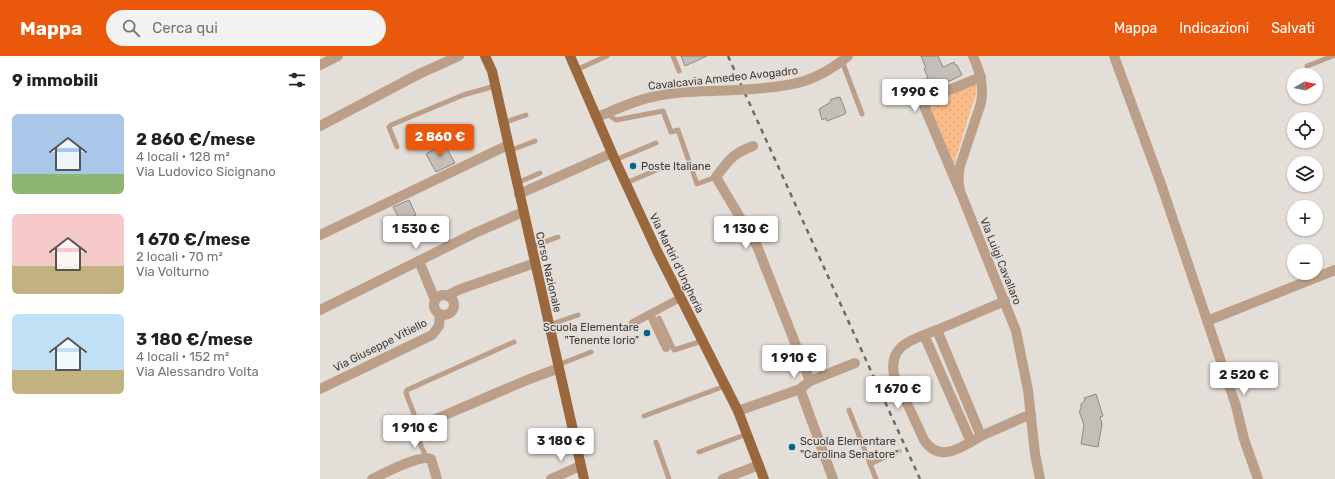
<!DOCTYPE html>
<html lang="it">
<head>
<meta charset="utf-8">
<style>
	:root { --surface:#fff; --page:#f2f2f2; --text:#222; --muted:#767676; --accent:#ea580c }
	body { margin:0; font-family:Rubik,sans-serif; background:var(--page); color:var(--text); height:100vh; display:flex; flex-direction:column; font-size:15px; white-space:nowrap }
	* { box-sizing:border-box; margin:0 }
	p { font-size:13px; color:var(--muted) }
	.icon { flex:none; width:22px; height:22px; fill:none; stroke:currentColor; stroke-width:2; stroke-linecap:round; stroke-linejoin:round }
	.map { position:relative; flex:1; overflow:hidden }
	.details { display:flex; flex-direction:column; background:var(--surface); width:320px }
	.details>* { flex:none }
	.needle { width:26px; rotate:80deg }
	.buttons { position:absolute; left:967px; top:12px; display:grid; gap:8px }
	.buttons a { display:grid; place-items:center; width:36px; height:36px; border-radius:50%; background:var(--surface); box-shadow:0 1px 3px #0004; font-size:20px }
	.price { position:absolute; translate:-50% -34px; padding:0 9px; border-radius:4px; background:#fff; color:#222; font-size:13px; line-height:26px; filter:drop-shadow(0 1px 2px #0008) }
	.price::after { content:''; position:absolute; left:50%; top:24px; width:12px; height:9px; margin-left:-6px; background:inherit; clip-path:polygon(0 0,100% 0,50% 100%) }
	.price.on { background:var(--accent); color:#fff }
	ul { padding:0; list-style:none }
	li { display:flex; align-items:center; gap:12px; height:100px; padding:0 12px }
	li span { display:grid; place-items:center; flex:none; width:112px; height:80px; border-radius:6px; color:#555 }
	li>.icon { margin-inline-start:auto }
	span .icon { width:48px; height:48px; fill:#fffc; stroke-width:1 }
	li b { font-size:17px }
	h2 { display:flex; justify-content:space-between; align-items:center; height:48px; padding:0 12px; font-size:17px }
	header { display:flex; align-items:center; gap:24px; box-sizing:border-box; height:56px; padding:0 20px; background:var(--accent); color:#fff }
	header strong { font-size:19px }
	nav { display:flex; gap:22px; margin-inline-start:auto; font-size:14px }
	.search { width:280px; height:36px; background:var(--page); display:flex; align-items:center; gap:10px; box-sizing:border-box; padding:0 14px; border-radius:22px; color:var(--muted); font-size:15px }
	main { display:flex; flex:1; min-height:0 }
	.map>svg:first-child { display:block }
	.grass { fill:url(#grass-dots) }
	.building { fill:#c4beb9; stroke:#8f8985 }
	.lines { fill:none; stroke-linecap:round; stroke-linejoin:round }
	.service { stroke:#bc9f88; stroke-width:5 }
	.pedestrian { stroke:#bc9f88; stroke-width:8 }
	.minor { stroke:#bc9f88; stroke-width:10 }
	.tertiary { stroke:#bc9f88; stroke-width:10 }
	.primary { stroke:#9b673c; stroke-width:10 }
	.rail { stroke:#6e6a68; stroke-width:2.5; stroke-dasharray:5 5; stroke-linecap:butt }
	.tertiary-bridge { stroke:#bc9f88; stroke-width:10 }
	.poi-dot { fill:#016493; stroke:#e4ded9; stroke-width:1.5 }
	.labels { text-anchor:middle; stroke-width:3; stroke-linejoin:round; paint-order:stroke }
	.street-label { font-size:11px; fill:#3f3c3b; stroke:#e4ded9 }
	.poi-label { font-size:11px; fill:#3f3c3b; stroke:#e4ded9; text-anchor:start }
</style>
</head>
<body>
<header>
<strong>Mappa</strong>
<div class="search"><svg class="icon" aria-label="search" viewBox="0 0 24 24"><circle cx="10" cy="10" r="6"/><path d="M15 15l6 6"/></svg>Cerca qui</div>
<nav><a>Mappa</a><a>Indicazioni</a><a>Salvati</a></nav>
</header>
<main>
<section class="details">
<h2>9 immobili<svg class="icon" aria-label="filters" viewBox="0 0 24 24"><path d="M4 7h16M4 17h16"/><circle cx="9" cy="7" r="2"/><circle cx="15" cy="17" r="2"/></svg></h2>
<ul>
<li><span style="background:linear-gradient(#a9c7e8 75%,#8fb573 0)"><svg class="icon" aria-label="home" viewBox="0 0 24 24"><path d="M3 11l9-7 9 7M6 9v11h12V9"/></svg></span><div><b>2 860 €/mese</b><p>4 locali · 128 m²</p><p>Via Ludovico Sicignano</p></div></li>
<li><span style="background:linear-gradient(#f6c9c9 65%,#c2b280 0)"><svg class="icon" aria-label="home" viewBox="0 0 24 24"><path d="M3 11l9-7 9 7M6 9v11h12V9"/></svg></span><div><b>1 670 €/mese</b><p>2 locali · 70 m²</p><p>Via Volturno</p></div></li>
<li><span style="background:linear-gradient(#bfe0f5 70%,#c2b280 0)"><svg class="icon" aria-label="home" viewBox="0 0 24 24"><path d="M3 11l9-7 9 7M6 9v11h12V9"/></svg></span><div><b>3 180 €/mese</b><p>4 locali · 152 m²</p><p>Via Alessandro Volta</p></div></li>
</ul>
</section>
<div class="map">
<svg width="1015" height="423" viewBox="0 0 1015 423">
	<defs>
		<pattern id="grass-dots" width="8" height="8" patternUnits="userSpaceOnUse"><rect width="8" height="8" fill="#fcbc8a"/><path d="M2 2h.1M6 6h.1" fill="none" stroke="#d9a278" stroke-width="1.8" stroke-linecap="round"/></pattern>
	</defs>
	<rect width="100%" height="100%" fill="#e4ded9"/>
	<polygon class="grass" points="656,26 656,38 633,111 607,46"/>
	<g class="building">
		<polygon points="361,0 387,0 365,10"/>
		<polygon points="601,0 618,0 623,11 634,6 635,9 637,9 642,19 611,34 606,23 608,22 604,13 606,12"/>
		<polygon points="518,41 518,42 520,41 526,56 525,58 507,65 506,62 502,64 499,53 511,46 510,44"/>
		<polygon points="124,88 135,107 116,116 106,98"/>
		<polygon points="89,144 96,159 81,166 73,151"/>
		<polygon points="776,338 783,360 780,361 782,368 778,391 761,388 764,369 759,355 761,354 761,348 765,344 764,342"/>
	</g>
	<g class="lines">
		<g class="service">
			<polyline points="353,0 359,15"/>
			<polyline points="522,5 542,58"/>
			<polyline points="987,10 1013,0"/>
			<polyline points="256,14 287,0"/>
			<polyline points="287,58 296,64 343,55 351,76 358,74 377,128 396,121"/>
			<polyline points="183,67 206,59"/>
			<polyline points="77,91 69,71 71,69 143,39 175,30"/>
			<polyline points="189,95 215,85"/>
			<polyline points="295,104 336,87"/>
			<polyline points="197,127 220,117"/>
			<polyline points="306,127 346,110"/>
			<polyline points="211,191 238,181"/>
			<polyline points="339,262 354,294 382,285"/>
			<polyline points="229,269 258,259"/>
			<polyline points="238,309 271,296"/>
			<polyline points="529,354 556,423"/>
			<polyline points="324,360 405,330"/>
			<polyline points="336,386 349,423"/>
			<polyline points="379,396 427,378"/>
			<polyline points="107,402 101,390 94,358 86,337 87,334 194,286"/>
			<polyline points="550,408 579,395"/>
		</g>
		<g class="pedestrian">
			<polyline points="330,258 346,292"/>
			<polyline points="313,267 360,242"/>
		</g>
		<g class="minor">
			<polyline points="794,0 841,128 916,350 924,383 938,423"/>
			<polyline points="0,9 18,0"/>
			<path d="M433 90C412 98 409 104 396 121L437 190 490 325"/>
			<polyline points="639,133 602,45 661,21"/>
			<polyline points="199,138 292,97"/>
			<polyline points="0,179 188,89"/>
			<polyline points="99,205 115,244"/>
			<circle cx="124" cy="249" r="10"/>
			<polyline points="127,240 138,234 215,207"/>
			<polyline points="685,245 617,274 661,380 711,358"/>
			<polyline points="0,254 155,177 203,156"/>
			<polyline points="887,265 1015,214"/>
			<path d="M617 274C594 283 568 288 574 319L604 384C620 408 642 391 661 380"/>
			<polyline points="604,279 651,386"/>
			<polyline points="0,333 112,279 119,270 120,258"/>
			<polyline points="480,333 513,423"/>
			<polyline points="418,355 480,333 490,325 535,307"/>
			<polyline points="97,371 207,324 239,312"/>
			<path d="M52 423C63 418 100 398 111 403L117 423"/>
			<polyline points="231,423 260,410"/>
		</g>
		<g class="tertiary">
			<path d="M653 0C660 16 664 29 661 47L640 110C638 119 638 126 640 135L696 275 708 334 715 398 720 423"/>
			<path d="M433 33C474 30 496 26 528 0"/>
			<path d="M277 61C295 54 313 45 332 41 359 35 388 35 416 34"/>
			<polyline points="0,70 99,18 139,0"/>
			<polyline points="403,423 439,409"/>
		</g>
		<g class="primary">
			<polyline points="165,0 172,15 264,423"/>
			<polyline points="250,0 295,104 337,195 418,355 444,423"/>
		</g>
		<polyline class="rail" points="408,0 600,423"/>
		<polyline class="tertiary-bridge" points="416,34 433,33"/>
	</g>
	<g class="poi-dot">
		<circle cx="313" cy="110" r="4"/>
		<circle cx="327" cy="277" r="4"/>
		<circle cx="472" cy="391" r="4"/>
	</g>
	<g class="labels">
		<g class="street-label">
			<text transform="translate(403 22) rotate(-6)" y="4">Cavalcavia Amedeo Avogadro</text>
			<text transform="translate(681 205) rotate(68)" y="4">Via Luigi Cavallaro</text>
			<text transform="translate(357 207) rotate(64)" y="4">Via Martiri d'Ungheria</text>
			<text transform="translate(229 216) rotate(77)" y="4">Corso Nazionale</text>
			<text transform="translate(60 289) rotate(-27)" y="4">Via Giuseppe Vitiello</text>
		</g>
		<g class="poi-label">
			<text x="321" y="114">Poste Italiane</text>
			<text x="319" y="275" text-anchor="end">Scuola Elementare<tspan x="319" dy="13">"Tenente Iorio"</tspan></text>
			<text x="480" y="389">Scuola Elementare<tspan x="480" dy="13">"Carolina Senatore"</tspan></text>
		</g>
	</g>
</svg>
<div class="buttons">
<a><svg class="needle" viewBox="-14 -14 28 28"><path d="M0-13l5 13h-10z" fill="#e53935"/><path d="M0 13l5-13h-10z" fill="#767676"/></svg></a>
<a><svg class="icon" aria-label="locate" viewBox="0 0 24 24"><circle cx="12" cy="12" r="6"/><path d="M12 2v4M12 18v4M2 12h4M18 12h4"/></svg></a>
<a><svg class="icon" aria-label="layers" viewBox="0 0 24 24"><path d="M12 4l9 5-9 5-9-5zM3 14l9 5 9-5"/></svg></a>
<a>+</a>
<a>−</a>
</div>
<b class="price" style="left:595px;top:57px">1 990 €</b>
<b class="price on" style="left:120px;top:102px">2 860 €</b>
<b class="price" style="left:96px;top:194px">1 530 €</b>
<b class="price" style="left:426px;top:194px">1 130 €</b>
<b class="price" style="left:474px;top:323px">1 910 €</b>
<b class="price" style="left:924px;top:340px">2 520 €</b>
<b class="price" style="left:578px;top:354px">1 670 €</b>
<b class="price" style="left:95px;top:393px">1 910 €</b>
<b class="price" style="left:241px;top:406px">3 180 €</b>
</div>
</main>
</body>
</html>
